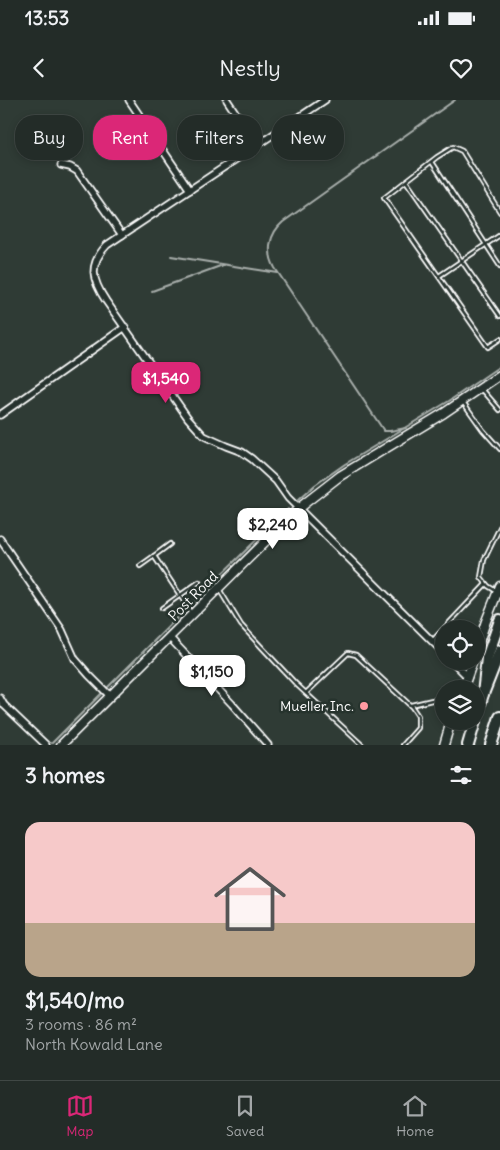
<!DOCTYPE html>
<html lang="en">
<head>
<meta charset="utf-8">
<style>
	:root { --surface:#232c28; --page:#2b3430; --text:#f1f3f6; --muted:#a3a7a8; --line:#404845; --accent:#db2777 }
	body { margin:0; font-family:Delius,sans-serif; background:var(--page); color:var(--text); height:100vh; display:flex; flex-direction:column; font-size:19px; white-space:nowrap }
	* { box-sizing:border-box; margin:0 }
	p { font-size:16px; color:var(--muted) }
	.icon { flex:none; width:28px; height:28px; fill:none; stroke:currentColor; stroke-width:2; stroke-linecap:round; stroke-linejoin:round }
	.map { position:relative; height:645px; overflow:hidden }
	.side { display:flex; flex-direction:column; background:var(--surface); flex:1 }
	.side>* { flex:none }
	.hud { position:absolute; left:15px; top:15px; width:470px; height:45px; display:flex; gap:10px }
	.controls { position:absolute; left:435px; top:520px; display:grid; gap:10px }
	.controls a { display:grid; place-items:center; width:50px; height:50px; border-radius:50%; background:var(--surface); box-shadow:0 2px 8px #0003,0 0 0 1px var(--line); font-size:25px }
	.price { position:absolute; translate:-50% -42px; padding:0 11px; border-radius:10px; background:#fff; color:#222; font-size:16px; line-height:32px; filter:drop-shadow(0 1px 2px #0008) }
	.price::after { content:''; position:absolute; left:50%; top:30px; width:15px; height:11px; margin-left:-8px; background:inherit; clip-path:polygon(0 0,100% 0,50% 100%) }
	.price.current { background:var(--accent); color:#fff }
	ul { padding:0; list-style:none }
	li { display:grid; align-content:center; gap:10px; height:265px; padding:0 25px }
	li+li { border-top:1px solid var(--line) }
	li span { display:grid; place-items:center; height:155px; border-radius:15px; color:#555 }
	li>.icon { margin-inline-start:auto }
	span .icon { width:90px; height:90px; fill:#fffc; stroke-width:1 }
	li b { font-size:21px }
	h2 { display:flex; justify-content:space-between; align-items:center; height:60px; padding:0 25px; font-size:21px }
	.chip { padding:0 18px; border-radius:20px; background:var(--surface); box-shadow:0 2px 8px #0003,0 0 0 1px var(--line); font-size:18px; line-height:45px }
	.chip.current { background:var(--accent); color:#fff }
	.status { display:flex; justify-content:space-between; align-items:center; height:35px; padding:0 25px; background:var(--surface); direction:ltr }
	.status svg { height:14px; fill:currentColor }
	header { display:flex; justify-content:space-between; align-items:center; height:65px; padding:0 25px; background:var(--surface); font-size:22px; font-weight:600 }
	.dock { display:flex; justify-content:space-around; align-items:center; height:70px; border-top:1px solid var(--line); background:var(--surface); font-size:14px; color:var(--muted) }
	.dock a { display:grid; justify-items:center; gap:2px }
	.dock .current { color:var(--accent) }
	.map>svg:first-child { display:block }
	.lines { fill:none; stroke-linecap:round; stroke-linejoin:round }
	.stream { stroke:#a9afac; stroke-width:2 }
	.lane-casing { stroke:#fff; stroke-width:6 }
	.street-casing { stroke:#fff; stroke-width:9 }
	.secondary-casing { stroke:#fff; stroke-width:11 }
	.highway-casing { stroke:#fff; stroke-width:14 }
	.lane { stroke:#26332d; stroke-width:2.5 }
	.street { stroke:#26332d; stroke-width:5.5 }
	.secondary { stroke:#26332d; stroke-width:8 }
	.highway { stroke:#26332d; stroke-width:10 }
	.poi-dot { fill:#ff9aa2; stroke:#26332d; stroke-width:2 }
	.labels { text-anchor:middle; stroke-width:5; stroke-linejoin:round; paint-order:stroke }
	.street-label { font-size:14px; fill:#fff; stroke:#26332d }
	.poi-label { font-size:14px; fill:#fff; stroke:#26332d; text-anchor:end }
</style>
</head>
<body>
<div class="status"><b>13:53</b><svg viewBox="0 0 49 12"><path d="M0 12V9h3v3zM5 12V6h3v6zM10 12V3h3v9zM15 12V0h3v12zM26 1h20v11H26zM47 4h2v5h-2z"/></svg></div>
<header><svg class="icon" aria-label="back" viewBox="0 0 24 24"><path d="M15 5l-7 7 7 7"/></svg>Nestly<svg class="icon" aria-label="heart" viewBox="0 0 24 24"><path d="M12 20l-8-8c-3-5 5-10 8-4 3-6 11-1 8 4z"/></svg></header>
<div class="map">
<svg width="500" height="645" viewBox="0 0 500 645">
	<rect width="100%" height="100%" fill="#2f3b35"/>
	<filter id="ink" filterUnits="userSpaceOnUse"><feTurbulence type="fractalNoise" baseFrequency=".02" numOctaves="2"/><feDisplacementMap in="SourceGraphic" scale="10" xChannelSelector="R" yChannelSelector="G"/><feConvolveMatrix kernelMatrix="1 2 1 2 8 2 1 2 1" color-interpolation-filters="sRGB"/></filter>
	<g filter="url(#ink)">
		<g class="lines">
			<g class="stream">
				<polyline points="171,156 278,173"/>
				<polyline points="152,191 223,165"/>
				<path d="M406 328 390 331H384L275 168C266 152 269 134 283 122L455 0"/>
				<polyline points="298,400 315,385 345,364 449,301 500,266"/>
				<polyline points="191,504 288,409"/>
				<polyline points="108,587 182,513"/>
				<polyline points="52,643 101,594"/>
			</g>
			<defs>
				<g id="lane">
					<polyline points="432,62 500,166"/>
					<polyline points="406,81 500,216"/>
					<polyline points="500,112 462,51 453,47 437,57 384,98 488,247 500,239"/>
					<polyline points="439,176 500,135"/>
					<polyline points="481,288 500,310"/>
					<polyline points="463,302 483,330 500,349"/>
					<polyline points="170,444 154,456 180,495 191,513"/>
					<polyline points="140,466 154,456"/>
					<polyline points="219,489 241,525 296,584 362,645"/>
					<polyline points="496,491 488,486 481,477 484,460 500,427"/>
					<polyline points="162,508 199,482"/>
					<polyline points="433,540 486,484"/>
					<polyline points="306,593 348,553 356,555 412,607 418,616 418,628 403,645"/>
					<polyline points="411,605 432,600 444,600"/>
				</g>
				<g id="street">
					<polyline points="129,0 190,90"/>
					<polyline points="227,0 257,45"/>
					<path d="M325 0 107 145C88 165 92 180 106 201L188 318 204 336 226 346 242 352 252 359 276 381 288 398 444 553"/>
					<polyline points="61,65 70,67 77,71 122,135"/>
					<polyline points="0,315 125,227"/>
					<polyline points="0,439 62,530 75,559 89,575 110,596"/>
					<polyline points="169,537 232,604 268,645"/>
					<polyline points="452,561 468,577"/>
					<polyline points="0,598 4,605 46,645"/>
				</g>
				<g id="secondary">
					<polyline points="476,551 486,521 500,486"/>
					<polyline points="463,589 473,561"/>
					<polyline points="61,645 300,407 340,376 444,313 500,275"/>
					<polyline points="444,645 451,621"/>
				</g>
				<g id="highway">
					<polyline points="483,594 487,558 500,520"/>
					<polyline points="476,617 483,594 500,551"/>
					<polyline points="468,645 475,621"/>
					<polyline points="491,645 500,617"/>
				</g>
			</defs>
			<use href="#lane" class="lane-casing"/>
			<use href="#street" class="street-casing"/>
			<use href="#secondary" class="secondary-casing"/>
			<use href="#highway" class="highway-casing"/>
			<use href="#lane" class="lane"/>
			<use href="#street" class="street"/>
			<use href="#secondary" class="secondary"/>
			<use href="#highway" class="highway"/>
		</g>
	</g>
	<circle class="poi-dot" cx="364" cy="606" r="5"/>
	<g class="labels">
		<g class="street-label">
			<text transform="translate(193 496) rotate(-45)" y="5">Post Road</text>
		</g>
		<g class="poi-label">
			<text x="354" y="611">Mueller Inc.</text>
		</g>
	</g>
</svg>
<div class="controls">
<a><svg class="icon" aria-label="locate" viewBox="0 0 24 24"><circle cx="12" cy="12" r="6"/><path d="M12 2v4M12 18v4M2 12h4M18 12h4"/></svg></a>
<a><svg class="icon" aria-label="layers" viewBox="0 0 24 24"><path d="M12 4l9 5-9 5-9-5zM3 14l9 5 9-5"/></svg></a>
</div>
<b class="price current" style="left:166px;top:304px">$1,540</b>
<b class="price" style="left:273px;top:450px">$2,240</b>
<b class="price" style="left:212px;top:597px">$1,150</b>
<div class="hud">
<a class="chip">Buy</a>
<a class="chip current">Rent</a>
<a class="chip">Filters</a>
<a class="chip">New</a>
</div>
</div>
<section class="side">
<h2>3 homes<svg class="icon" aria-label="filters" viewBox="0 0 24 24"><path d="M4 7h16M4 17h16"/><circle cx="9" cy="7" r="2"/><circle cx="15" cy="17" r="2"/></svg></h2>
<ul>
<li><span style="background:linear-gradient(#f6c9c9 65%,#b9a48a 0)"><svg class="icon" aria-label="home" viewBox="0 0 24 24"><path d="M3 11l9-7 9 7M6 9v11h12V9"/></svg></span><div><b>$1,540/mo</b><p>3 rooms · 86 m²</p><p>North Kowald Lane</p></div></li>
</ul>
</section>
<nav class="dock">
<a class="current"><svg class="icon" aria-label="map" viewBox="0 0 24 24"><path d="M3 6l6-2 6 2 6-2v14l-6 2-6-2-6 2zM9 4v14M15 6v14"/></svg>Map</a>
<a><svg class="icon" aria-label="saved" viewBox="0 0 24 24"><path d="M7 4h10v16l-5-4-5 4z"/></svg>Saved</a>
<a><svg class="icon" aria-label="home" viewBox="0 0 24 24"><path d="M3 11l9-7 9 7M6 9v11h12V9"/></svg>Home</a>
</nav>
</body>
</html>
